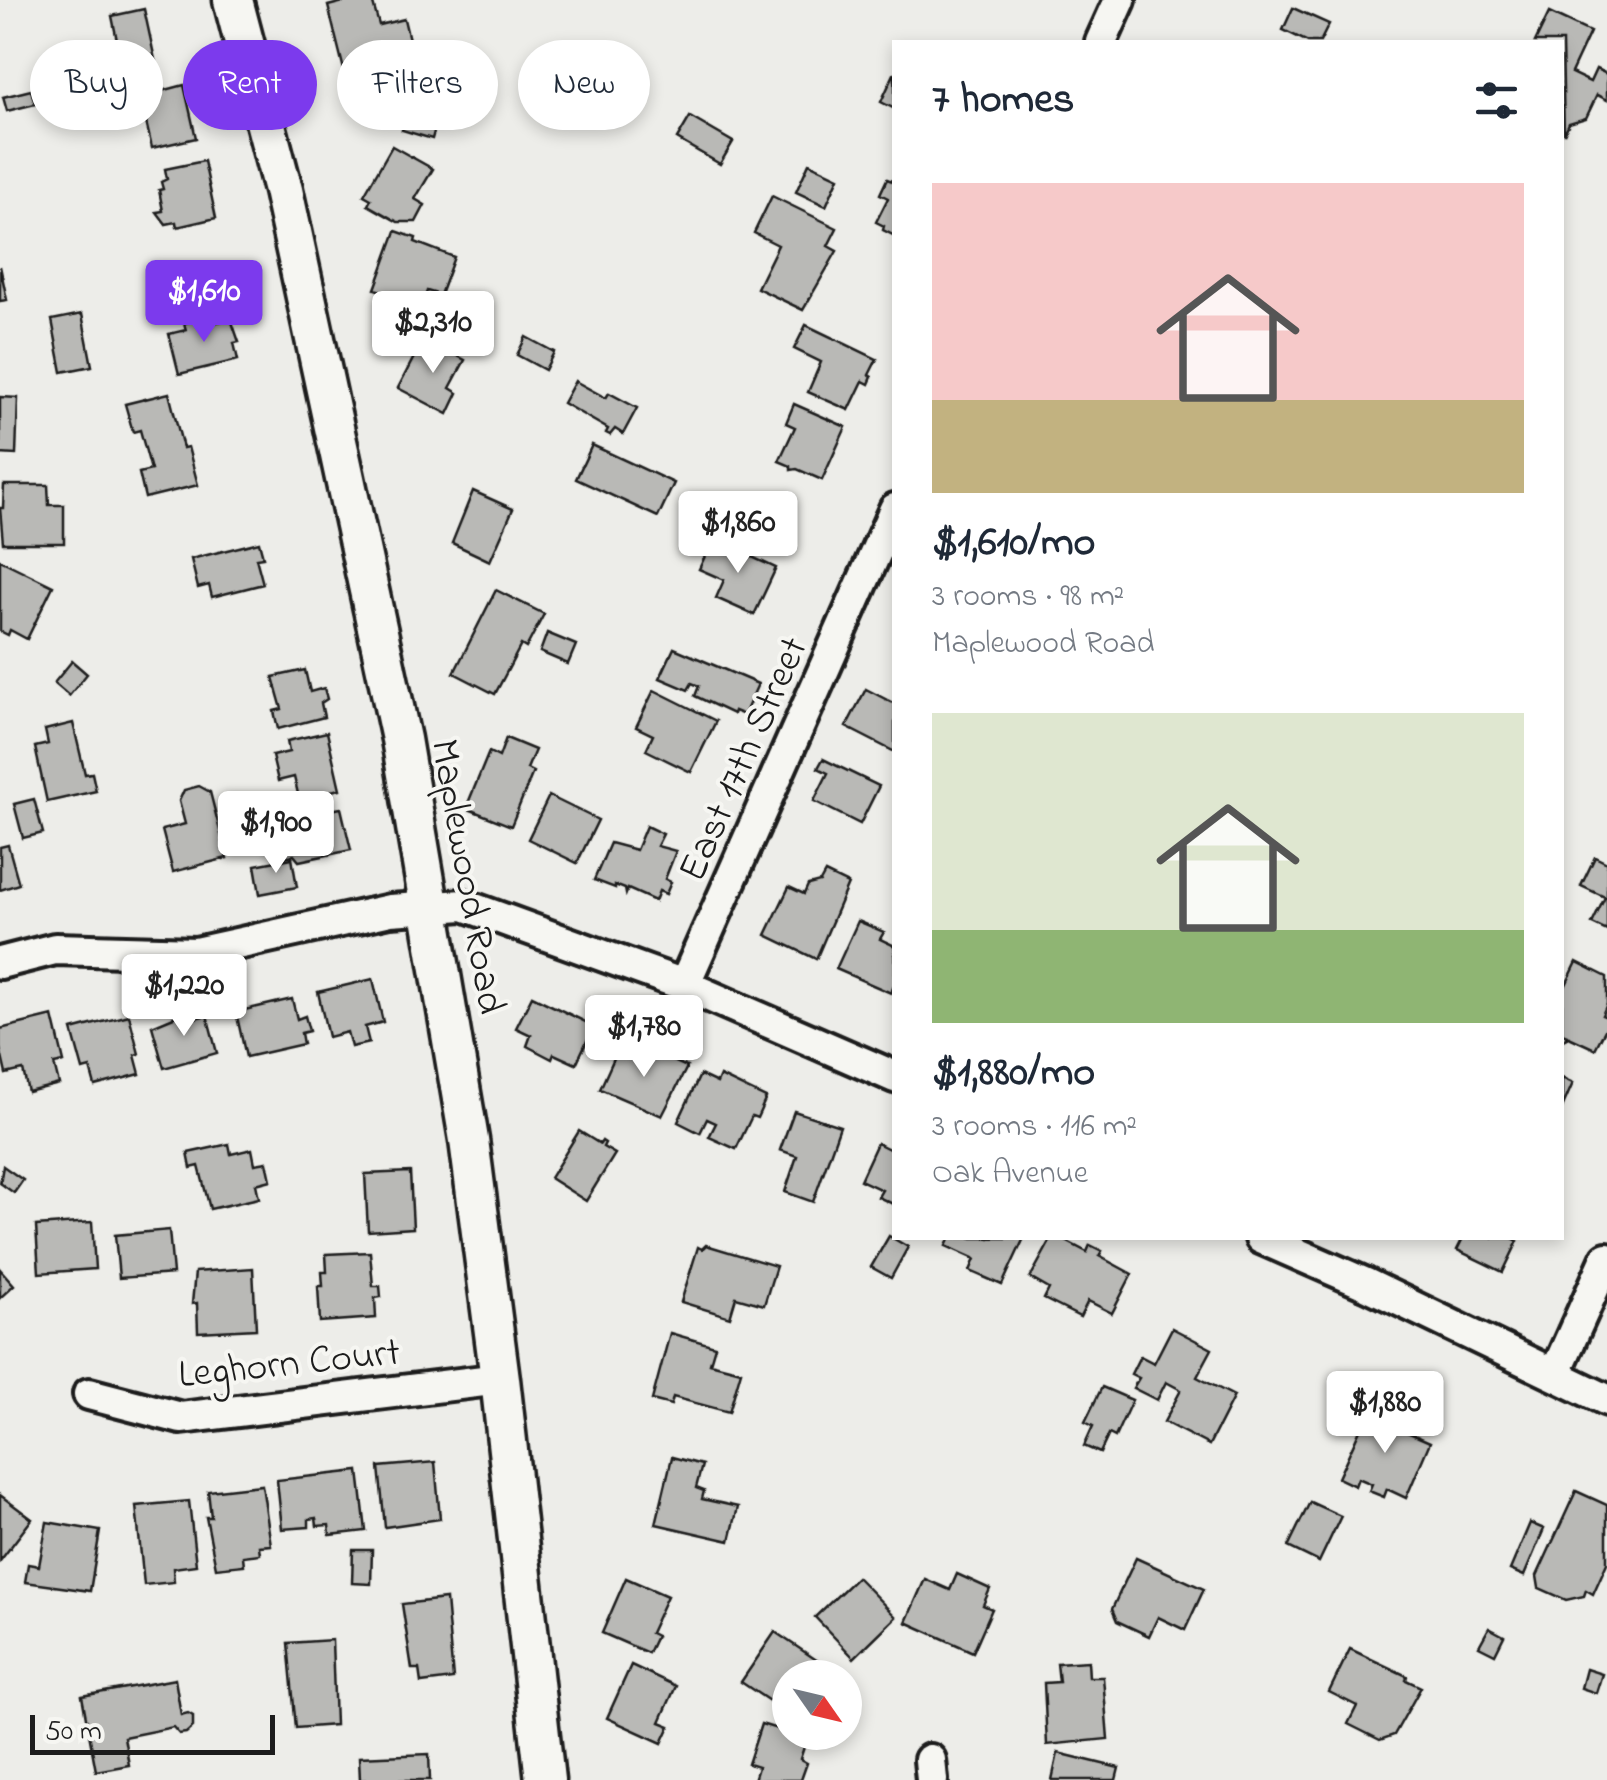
<!DOCTYPE html>
<html lang="en">
<head>
<meta charset="utf-8">
<style>
	:root { --surface:#fff; --page:#f2f2f3; --text:#1f2937; --muted:#747a83; --accent:#7c3aed }
	body { margin:0; font-family:"Indie Flower",sans-serif; background:var(--page); color:var(--text); height:100vh; display:flex; flex-direction:column; font-size:38px; white-space:nowrap }
	* { box-sizing:border-box; margin:0 }
	p { font-size:32px; color:var(--muted) }
	.icon { flex:none; width:55px; height:55px; fill:none; stroke:currentColor; stroke-width:2; stroke-linecap:round; stroke-linejoin:round }
	.map { position:relative; flex:1; overflow:hidden }
	.sheet { position:absolute; left:892px; top:40px; width:672px; height:1200px; display:flex; flex-direction:column; background:var(--surface); border-radius:0px; box-shadow:0 5px 15px #0003 }
	.sheet>* { flex:none }
	.hud { position:absolute; left:30px; top:40px; width:712px; height:90px; display:flex; gap:20px }
	.needle { width:65px; rotate:124deg }
	.controls { position:absolute; left:772px; top:1660px; display:grid; gap:20px }
	.controls a { display:grid; place-items:center; width:90px; height:90px; border-radius:50%; background:var(--surface); box-shadow:0 5px 15px #0003; font-size:50px }
	.scale { position:absolute; left:30px; bottom:25px; width:245px; box-sizing:border-box; padding-left:10px; border:5px solid #1c1c1c; border-top:0; font-size:28px; line-height:35px; white-space:nowrap; color:#1c1c1c; -webkit-text-stroke:8px #f6f6f2; paint-order:stroke }
	.price { position:absolute; translate:-50% -85px; padding:0 22px; border-radius:10px; background:#fff; color:#222; font-size:32px; line-height:65px; filter:drop-shadow(0 2px 5px #0008) }
	.price::after { content:''; position:absolute; left:50%; top:60px; width:30px; height:22px; margin-left:-15px; background:inherit; clip-path:polygon(0 0,100% 0,50% 100%) }
	.price.active { background:var(--accent); color:#fff }
	ul { padding:0; list-style:none }
	li { display:grid; align-content:center; gap:20px; height:530px; padding:0 40px }
	li span { display:grid; place-items:center; height:310px; border-radius:0px; color:#555 }
	li>.icon { margin-inline-start:auto }
	span .icon { width:180px; height:180px; fill:#fffc; stroke-width:1 }
	li b { font-size:42px }
	h2 { display:flex; justify-content:space-between; align-items:center; height:120px; padding:0 40px; font-size:42px }
	.chip { padding:0 35px; border-radius:45px; background:var(--surface); box-shadow:0 5px 15px #0003; font-size:35px; line-height:90px }
	.chip.active { background:var(--accent); color:#fff }
	.map>svg:first-child { display:block }
	.building { fill:#b9b9b6; stroke:#1c1c1c; stroke-width:2.5 }
	.lines { fill:none; stroke-linecap:round; stroke-linejoin:round }
	.minor-casing { stroke:#1c1c1c; stroke-width:38 }
	.tertiary-casing { stroke:#1c1c1c; stroke-width:45 }
	.minor { stroke:#f6f6f2; stroke-width:30 }
	.tertiary { stroke:#f6f6f2; stroke-width:38 }
	.labels { text-anchor:middle; stroke-width:8; stroke-linejoin:round; paint-order:stroke }
	.street-label { font-size:40px; fill:#1c1c1c; stroke:#f6f6f2 }
</style>
</head>
<body>
<div class="map">
<svg width="1607" height="1780" viewBox="0 0 1607 1780">
	<rect width="100%" height="100%" fill="#edede9"/>
	<filter id="ink" filterUnits="userSpaceOnUse"><feTurbulence type="fractalNoise" baseFrequency=".01" numOctaves="2"/><feDisplacementMap in="SourceGraphic" scale="20" xChannelSelector="R" yChannelSelector="G"/><feConvolveMatrix kernelMatrix="1 2 1 2 8 2 1 2 1" color-interpolation-filters="sRGB"/></filter>
	<g filter="url(#ink)">
		<g class="building">
			<polygon points="351,0 372,0 379,25 404,19 412,52 401,55 405,71 348,86 328,6"/>
			<polygon points="1293,8 1329,24 1320,42 1308,42 1283,30"/>
			<polygon points="144,9 159,78 100,91 94,61 120,55 112,16"/>
			<polygon points="1549,13 1590,32 1571,73 1590,82 1596,69 1607,74 1607,100 1597,95 1586,118 1569,123 1564,134 1562,42 1535,42"/>
			<polygon points="894,74 895,74 895,109 881,102"/>
			<polygon points="184,85 196,138 152,148 143,109 134,111 132,99"/>
			<polygon points="31,90 35,104 7,111 3,97"/>
			<polygon points="407,113 437,121 432,139 402,130"/>
			<polygon points="690,117 733,142 720,164 677,139"/>
			<polygon points="392,146 433,169 415,199 425,205 416,222 398,222 368,205 371,199 364,195"/>
			<polygon points="204,161 216,218 177,227 176,222 166,224 157,212 163,211 159,190 163,189 161,182 167,179 165,169"/>
			<polygon points="809,163 839,177 826,206 796,192"/>
			<polygon points="887,179 895,182 895,236 883,230 884,226 876,222 888,198 880,194"/>
			<polygon points="772,196 837,228 828,246 837,251 803,310 757,288 778,245 754,233"/>
			<polygon points="396,231 416,238 415,242 454,257 440,295 427,291 422,305 375,289"/>
			<polygon points="0,266 7,300 0,301"/>
			<polygon points="82,314 92,366 62,372 52,320"/>
			<polygon points="231,319 239,342 234,343 238,360 179,374 169,334 186,330 184,323 197,320 198,326"/>
			<polygon points="806,325 877,359 869,375 872,377 869,384 863,381 849,410 808,392 821,362 794,349"/>
			<polygon points="526,337 554,352 545,370 517,355"/>
			<polygon points="424,338 465,360 450,388 458,393 448,414 398,388"/>
			<polygon points="575,381 606,398 609,393 637,408 623,434 615,429 610,435 606,433 608,429 563,403"/>
			<polygon points="169,393 183,448 188,447 198,485 145,498 139,473 151,470 140,430 133,432 125,404"/>
			<polygon points="0,397 18,398 16,455 0,454"/>
			<polygon points="794,404 846,427 822,480 797,469 791,470 791,466 779,461 795,427 786,423"/>
			<polygon points="592,445 674,483 658,517 576,479"/>
			<polygon points="4,485 48,485 49,505 64,505 64,543 3,543 0,508 3,508"/>
			<polygon points="473,491 513,509 490,561 452,543"/>
			<polygon points="713,539 776,568 754,615 716,598 724,580 699,569"/>
			<polygon points="259,542 263,557 256,558 263,584 212,597 209,585 198,588 191,559"/>
			<polygon points="0,560 53,586 27,639 10,630 8,635 0,631"/>
			<polygon points="496,590 544,614 526,648 521,645 495,694 454,673"/>
			<polygon points="547,633 576,645 568,664 540,652"/>
			<polygon points="674,648 758,684 744,715 734,711 733,714 695,696 699,686 692,683 688,690 660,678"/>
			<polygon points="72,661 87,674 69,696 54,683"/>
			<polygon points="305,670 310,692 324,688 327,699 321,703 324,717 278,729 274,711 282,709 273,677"/>
			<polygon points="866,689 895,704 895,752 846,727"/>
			<polygon points="654,690 716,721 691,772 646,750 653,735 636,727"/>
			<polygon points="73,723 85,774 92,773 96,791 47,802 35,747 48,744 45,730"/>
			<polygon points="327,732 340,789 299,798 294,777 278,781 272,756 289,752 287,741"/>
			<polygon points="506,738 535,750 527,769 533,772 511,826 466,808 489,752 499,757"/>
			<polygon points="823,759 879,786 860,824 814,801 828,773 818,768"/>
			<polygon points="199,786 210,792 227,858 173,872 162,830 185,824 179,801 184,790"/>
			<polygon points="549,796 598,820 577,863 528,839"/>
			<polygon points="34,799 43,833 23,838 14,804"/>
			<polygon points="320,808 321,812 341,808 351,850 299,861 294,855 278,858 270,827 312,818 310,810"/>
			<polygon points="646,826 663,834 657,846 676,851 665,879 671,882 666,894 659,891 655,901 628,889 626,894 625,889 615,885 615,888 594,880 610,843 636,850"/>
			<polygon points="8,845 19,884 0,890 0,847"/>
			<polygon points="1595,857 1607,863 1607,931 1592,924 1605,897 1581,886"/>
			<polygon points="292,858 297,887 260,894 255,865"/>
			<polygon points="825,873 848,884 816,959 766,935 789,887 804,894 808,885 820,882"/>
			<polygon points="858,921 884,932 880,939 895,946 895,983 891,993 836,969"/>
			<polygon points="1577,962 1607,977 1607,1004 1602,1015 1607,1017 1607,1026 1595,1049 1569,1037 1565,1039 1567,1035 1562,1033 1562,993"/>
			<polygon points="373,979 383,1022 365,1027 369,1043 351,1047 347,1032 328,1037 318,992"/>
			<polygon points="532,996 594,1026 576,1064 554,1054 552,1059 527,1046 531,1035 516,1028"/>
			<polygon points="292,999 297,1019 305,1016 309,1031 301,1033 303,1044 246,1057 236,1012"/>
			<polygon points="188,1011 191,1019 207,1015 217,1053 164,1068 152,1026"/>
			<polygon points="129,1015 139,1054 135,1055 140,1074 95,1086 90,1068 83,1070 72,1030"/>
			<polygon points="53,1016 64,1062 54,1064 59,1084 28,1092 23,1070 6,1074 0,1048 0,1029"/>
			<polygon points="619,1047 647,1059 651,1051 687,1067 662,1116 600,1089"/>
			<polygon points="700,1075 717,1083 720,1076 766,1098 757,1118 752,1116 736,1149 709,1137 716,1123 707,1119 700,1133 678,1122"/>
			<polygon points="1562,1078 1573,1083 1562,1108"/>
			<polygon points="794,1111 840,1126 813,1202 785,1192 797,1156 780,1150"/>
			<polygon points="579,1131 600,1144 602,1141 605,1143 603,1147 615,1154 586,1201 550,1178"/>
			<polygon points="877,1143 895,1152 895,1205 878,1197 882,1190 860,1180"/>
			<polygon points="229,1144 231,1154 252,1149 255,1164 267,1162 271,1180 256,1184 259,1198 210,1209 199,1166 191,1168 188,1153"/>
			<polygon points="3,1166 23,1180 14,1193 0,1183"/>
			<polygon points="410,1172 413,1228 368,1231 365,1174"/>
			<polygon points="92,1222 95,1269 39,1273 36,1226"/>
			<polygon points="169,1230 173,1274 119,1278 115,1235"/>
			<polygon points="889,1236 908,1247 891,1278 871,1267"/>
			<polygon points="950,1238 1024,1238 1002,1285 970,1271 975,1259 946,1246"/>
			<polygon points="1052,1238 1060,1238 1087,1252 1090,1245 1102,1251 1099,1256 1132,1274 1112,1313 1088,1301 1080,1317 1044,1299 1049,1289 1030,1278"/>
			<polygon points="1463,1238 1512,1238 1518,1241 1503,1272 1457,1250"/>
			<polygon points="706,1245 776,1266 764,1305 736,1297 730,1317 681,1302 698,1247 702,1249"/>
			<polygon points="370,1252 373,1286 380,1286 381,1297 375,1298 376,1318 320,1322 318,1286 323,1286 322,1272 327,1272 326,1254"/>
			<polygon points="253,1268 256,1329 198,1332 197,1303 192,1304 195,1272"/>
			<polygon points="0,1269 14,1285 0,1298"/>
			<polygon points="1172,1328 1212,1349 1197,1377 1234,1396 1209,1445 1164,1422 1181,1390 1166,1382 1157,1400 1133,1388 1139,1378 1131,1374 1140,1356 1154,1363"/>
			<polygon points="670,1333 715,1346 710,1363 741,1371 729,1412 673,1397 671,1405 652,1400"/>
			<polygon points="1102,1387 1132,1400 1115,1437 1109,1434 1100,1453 1084,1446 1093,1426 1085,1422"/>
			<polygon points="1381,1412 1409,1421 1405,1431 1430,1442 1406,1498 1387,1489 1384,1497 1369,1491 1372,1484 1358,1478 1355,1486 1338,1478 1366,1416 1377,1421"/>
			<polygon points="672,1457 702,1465 696,1488 704,1491 702,1499 738,1507 730,1541 656,1524"/>
			<polygon points="435,1462 440,1519 385,1527 379,1467"/>
			<polygon points="359,1471 366,1531 330,1535 329,1525 317,1526 316,1518 309,1519 309,1527 282,1529 277,1480"/>
			<polygon points="262,1485 271,1545 259,1546 260,1554 243,1556 244,1565 216,1568 206,1517 211,1517 208,1491"/>
			<polygon points="1576,1491 1607,1505 1607,1563 1593,1594 1586,1590 1584,1596 1566,1600 1539,1588 1537,1576"/>
			<polygon points="0,1495 32,1519 0,1561"/>
			<polygon points="189,1501 196,1565 173,1568 174,1582 144,1585 136,1506"/>
			<polygon points="1310,1502 1341,1516 1319,1562 1288,1547"/>
			<polygon points="47,1522 100,1531 90,1591 25,1582 28,1564 39,1566"/>
			<polygon points="1530,1523 1544,1529 1524,1576 1510,1570"/>
			<polygon points="353,1550 372,1550 371,1584 352,1583"/>
			<polygon points="1136,1558 1204,1589 1185,1630 1158,1617 1149,1636 1117,1621 1112,1609"/>
			<polygon points="957,1574 990,1589 983,1605 992,1609 973,1652 906,1622 925,1579 950,1590"/>
			<polygon points="857,1577 896,1617 854,1658 815,1617"/>
			<polygon points="626,1578 667,1596 650,1633 656,1636 648,1653 602,1633"/>
			<polygon points="446,1599 453,1679 421,1683 419,1669 412,1669 402,1604"/>
			<polygon points="1489,1628 1504,1636 1495,1654 1479,1646"/>
			<polygon points="775,1632 824,1665 816,1678 790,1678 790,1715 741,1682"/>
			<polygon points="332,1640 335,1725 296,1728 288,1643"/>
			<polygon points="1350,1649 1407,1676 1406,1680 1421,1687 1394,1735 1380,1740 1348,1724 1357,1706 1329,1692"/>
			<polygon points="1088,1661 1089,1677 1103,1677 1108,1739 1047,1745 1044,1683 1059,1682 1057,1663"/>
			<polygon points="631,1665 676,1686 660,1722 670,1726 662,1743 607,1718"/>
			<polygon points="1586,1669 1602,1674 1596,1693 1581,1688"/>
			<polygon points="175,1679 181,1715 188,1713 193,1716 193,1727 186,1733 179,1734 173,1727 124,1737 129,1765 96,1771 82,1696"/>
			<polygon points="761,1724 807,1738 800,1759 807,1763 801,1780 754,1780 758,1767 748,1764"/>
			<polygon points="1058,1753 1119,1768 1116,1780 1052,1780"/>
			<polygon points="429,1754 430,1780 360,1780 359,1757"/>
		</g>
		<g class="lines">
			<defs>
				<g id="minor">
					<polyline points="1101,42 1120,0"/>
					<polyline points="0,963 55,949 196,953 390,910 464,905 684,985 895,1077"/>
					<polyline points="684,985 895,509"/>
					<polyline points="1261,1238 1366,1284 1607,1400"/>
					<polyline points="1555,1374 1607,1258"/>
					<polyline points="89,1394 181,1418 500,1379"/>
					<polyline points="930,1760 932,1780"/>
				</g>
				<polyline id="tertiary" points="233,0 283,190 401,739 469,1140 500,1379 545,1780"/>
			</defs>
			<use href="#minor" class="minor-casing"/>
			<use href="#tertiary" class="tertiary-casing"/>
			<use href="#minor" class="minor"/>
			<use href="#tertiary" class="tertiary"/>
		</g>
	</g>
	<g class="labels">
		<g class="street-label">
			<text transform="translate(741 758) rotate(-66)" y="14">East 17th Street</text>
			<text transform="translate(470 876) rotate(80)" y="14">Maplewood Road</text>
			<text transform="translate(289 1361) rotate(-6)" y="14">Leghorn Court</text>
		</g>
	</g>
</svg>
<div class="controls">
<a><svg class="needle" viewBox="-14 -14 28 28"><path d="M0-13l5 13h-10z" fill="#e53935"/><path d="M0 13l5-13h-10z" fill="#747a83"/></svg></a>
</div>
<div class="scale">50 m</div>
<b class="price active" style="left:204px;top:345px">$1,610</b>
<b class="price" style="left:433px;top:376px">$2,310</b>
<b class="price" style="left:738px;top:576px">$1,860</b>
<b class="price" style="left:276px;top:876px">$1,900</b>
<b class="price" style="left:184px;top:1039px">$1,220</b>
<b class="price" style="left:644px;top:1080px">$1,780</b>
<b class="price" style="left:1385px;top:1456px">$1,880</b>
<div class="hud">
<a class="chip">Buy</a>
<a class="chip active">Rent</a>
<a class="chip">Filters</a>
<a class="chip">New</a>
</div>
<section class="sheet">
<h2>7 homes<svg class="icon" aria-label="filters" viewBox="0 0 24 24"><path d="M4 7h16M4 17h16"/><circle cx="9" cy="7" r="2"/><circle cx="15" cy="17" r="2"/></svg></h2>
<ul>
<li><span style="background:linear-gradient(#f6c9c9 70%,#c2b280 0)"><svg class="icon" aria-label="home" viewBox="0 0 24 24"><path d="M3 11l9-7 9 7M6 9v11h12V9"/></svg></span><div><b>$1,610/mo</b><p>3 rooms · 98 m²</p><p>Maplewood Road</p></div></li>
<li><span style="background:linear-gradient(#dfe7d0 70%,#8fb573 0)"><svg class="icon" aria-label="home" viewBox="0 0 24 24"><path d="M3 11l9-7 9 7M6 9v11h12V9"/></svg></span><div><b>$1,880/mo</b><p>3 rooms · 116 m²</p><p>Oak Avenue</p></div></li>
</ul>
</section>
</div>
</body>
</html>
